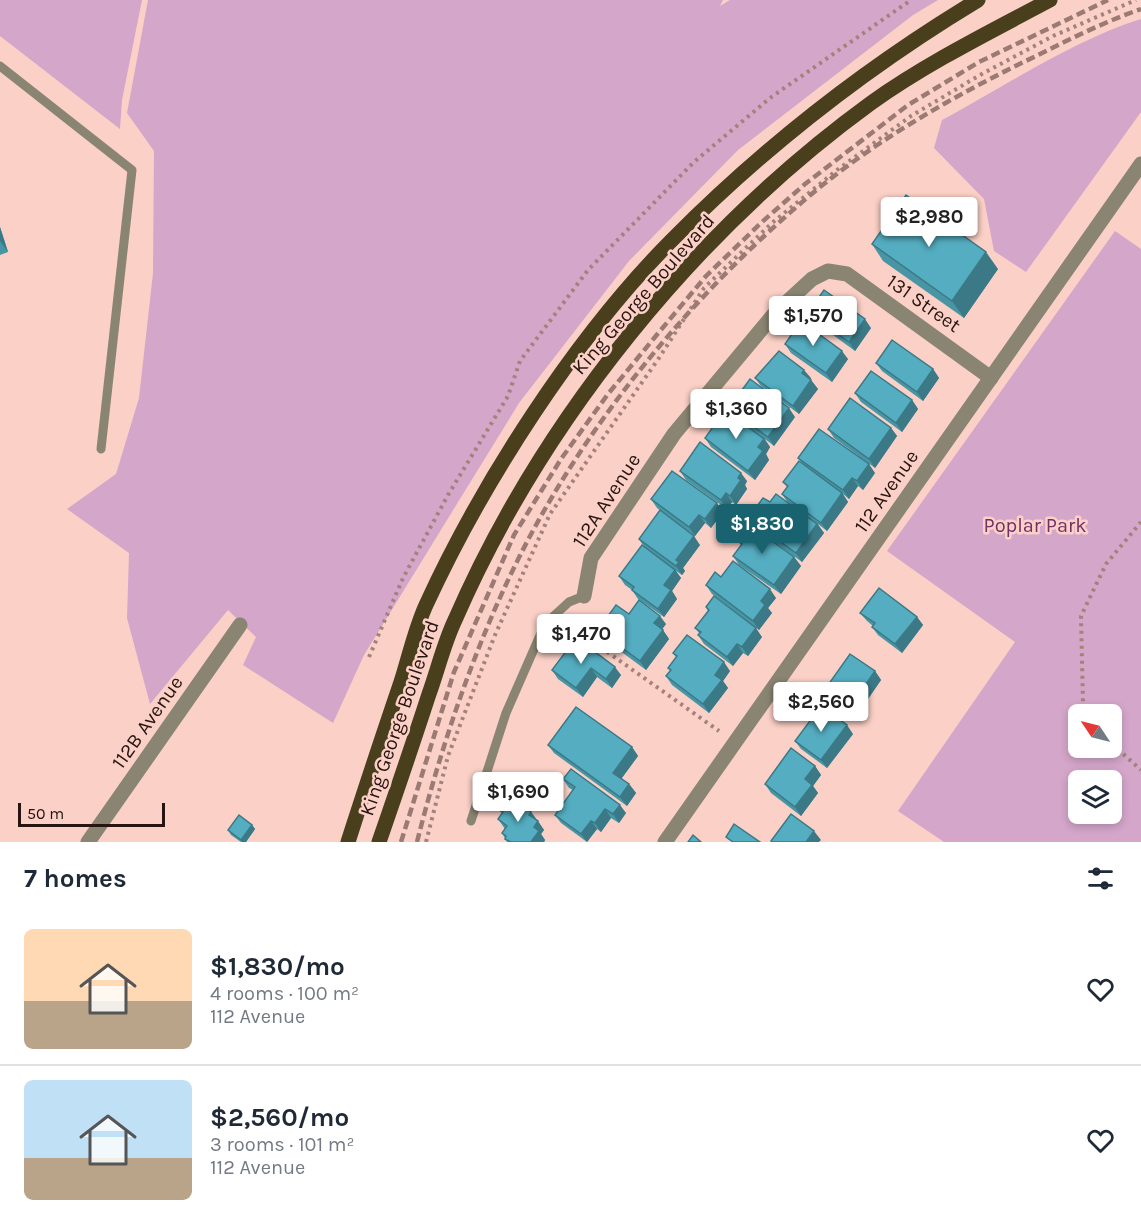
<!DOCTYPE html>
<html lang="en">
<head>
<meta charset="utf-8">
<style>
	:root { --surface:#fff; --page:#f6f6f7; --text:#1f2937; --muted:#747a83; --line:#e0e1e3; --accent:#196270 }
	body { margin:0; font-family:Karla,sans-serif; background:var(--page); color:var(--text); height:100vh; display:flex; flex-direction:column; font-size:22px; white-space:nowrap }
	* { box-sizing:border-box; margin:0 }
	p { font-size:20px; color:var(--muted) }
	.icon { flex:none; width:33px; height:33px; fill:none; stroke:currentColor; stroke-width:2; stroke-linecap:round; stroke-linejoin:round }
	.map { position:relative; height:842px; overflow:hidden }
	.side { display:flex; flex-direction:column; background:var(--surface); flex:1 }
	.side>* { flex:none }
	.needle { width:39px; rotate:305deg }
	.tools { position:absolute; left:1068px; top:704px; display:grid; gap:12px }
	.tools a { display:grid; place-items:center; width:54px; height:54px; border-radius:9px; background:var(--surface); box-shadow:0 3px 9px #0003; font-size:30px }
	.scale { position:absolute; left:18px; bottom:15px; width:147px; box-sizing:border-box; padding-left:6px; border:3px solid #281511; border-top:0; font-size:16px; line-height:21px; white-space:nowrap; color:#281511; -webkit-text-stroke:4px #fbd0c6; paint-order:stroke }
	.price { position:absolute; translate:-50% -51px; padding:0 14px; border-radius:6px; background:#fff; color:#222; font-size:20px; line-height:39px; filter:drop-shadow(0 2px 3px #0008) }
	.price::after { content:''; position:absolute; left:50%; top:36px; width:18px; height:14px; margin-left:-9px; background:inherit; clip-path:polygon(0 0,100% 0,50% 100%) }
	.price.active { background:var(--accent); color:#fff }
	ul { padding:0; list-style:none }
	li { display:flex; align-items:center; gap:18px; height:150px; padding:0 24px }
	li+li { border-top:2px solid var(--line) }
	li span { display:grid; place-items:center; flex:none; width:168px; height:120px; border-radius:9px; color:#555 }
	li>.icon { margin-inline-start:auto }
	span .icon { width:72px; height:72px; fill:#fffc; stroke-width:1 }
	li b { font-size:26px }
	h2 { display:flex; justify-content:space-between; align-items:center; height:72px; padding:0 24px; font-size:26px }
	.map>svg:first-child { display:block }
	.green { fill:#d4a6ca; fill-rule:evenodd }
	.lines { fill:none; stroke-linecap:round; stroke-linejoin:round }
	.path { stroke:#a3827b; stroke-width:4; stroke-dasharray:3 4.5; stroke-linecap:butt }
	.service { stroke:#8a8572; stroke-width:9 }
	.minor { stroke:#8a8572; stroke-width:15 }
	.primary { stroke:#493f1c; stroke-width:15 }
	.rail { stroke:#9a7a73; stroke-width:4.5; stroke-dasharray:9 4.5; stroke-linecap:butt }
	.wall { fill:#4895a5 }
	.shaded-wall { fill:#3b7986 }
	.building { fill:#54adc0; stroke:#3b7986; stroke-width:1.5 }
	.labels { text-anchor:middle; stroke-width:5; stroke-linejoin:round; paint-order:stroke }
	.street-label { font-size:20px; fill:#281511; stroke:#fbd0c6 }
	.park-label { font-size:20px; fill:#722f68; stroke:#fbd0c6 }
</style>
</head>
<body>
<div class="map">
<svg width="1141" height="842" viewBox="0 0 1141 842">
	<rect width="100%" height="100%" fill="#fbd0c6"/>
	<g class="green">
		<polygon points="0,0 142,0 122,100 120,129 0,36"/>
		<polygon points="148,0 723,0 720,6 730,0 938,0 913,15 738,150 629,261 519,403 364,655 333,723 243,665 256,637 228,610 150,704 127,618 129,553 67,509 116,474 139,398 153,273 154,151 127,113"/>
		<path d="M1141 19V112L1026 272 994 251 984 199 934 148 942 120C1003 87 1076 39 1141 19Z"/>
		<path d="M1115 231 1141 249V842H944L898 811 1015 642 887 551ZM1078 714H1112V747H1078ZM1078 780H1112V813H1078Z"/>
	</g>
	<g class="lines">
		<g class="path">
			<polyline points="589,631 589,639 719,731"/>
			<polyline points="369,657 403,578 448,495 508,396 520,361 588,270 694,162 770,98 911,0"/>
			<polyline points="1090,714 1083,704 1081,616 1106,564 1141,522"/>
			<polyline points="1112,744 1141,770"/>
			<polyline points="426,842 448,756 495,635 550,514 659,358 704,288 772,223 837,170 911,116 980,75 1053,36 1136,0"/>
		</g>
		<g class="service">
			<polyline points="0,66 132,170 101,449"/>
			<polyline points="471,821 506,713 545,624 569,602 584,596"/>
		</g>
		<g class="minor">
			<polyline points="584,596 591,558 674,434 775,313 812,279 828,271 847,274 991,378"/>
			<polyline points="88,842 240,625"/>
			<polyline points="665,842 1141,164"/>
		</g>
		<g class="primary">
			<path d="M348 842C365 789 383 735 401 682 409 657 415 629 426 605 483 481 575 338 671 241 762 149 867 67 978 0"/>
			<path d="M379 842C396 793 413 743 429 694 438 669 444 643 455 620 542 420 695 231 871 103 927 63 990 32 1050 0"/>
		</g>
		<g class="rail">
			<polyline points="401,842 454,672 514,535 561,459 608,394 655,337 706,276 762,222 805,184 908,105 979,62 1108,0"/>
			<path d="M417 842C443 739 479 633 529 538 596 412 692 297 801 203 870 143 953 96 1036 56 1070 39 1104 22 1141 9"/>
		</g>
	</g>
	<g class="wall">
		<polygon points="0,227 8,252 0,255"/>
		<polygon points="872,244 998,269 964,318 883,261"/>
		<polygon points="808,313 871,328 855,351 814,321"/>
		<polygon points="785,344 848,359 832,382 791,353"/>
		<polygon points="876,363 933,369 939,378 923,401 882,371"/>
		<polygon points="755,378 811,378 810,379 818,389 799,414 761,386"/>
		<polygon points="855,393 912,400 918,409 902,432 861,402"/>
		<polygon points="728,409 795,417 774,446 765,439 770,447 766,454 769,460 755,480 711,447 705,438 733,416"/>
		<polygon points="891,428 897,436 875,468 834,438 828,429"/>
		<polygon points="798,458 875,473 863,490 858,486 849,499 843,494 848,502 827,531 818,524 824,533 802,562 761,532 755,524 758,520 752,513 770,502 788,503 782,494 787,487 783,482 803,464"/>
		<polygon points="680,471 747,481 745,485 747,489 736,505 732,502 727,509 686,480"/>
		<polygon points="651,499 723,512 711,528 705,523 695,536 657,508"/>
		<polygon points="639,539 700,545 683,568 685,571 682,575 676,571 681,578 672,591 677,599 664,617 638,599 632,590 625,585 619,576 644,547"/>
		<polygon points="737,540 794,557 801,566 781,594 739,565 733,556 741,545"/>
		<polygon points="721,577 776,598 768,608 772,613 759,630 712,594 706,585"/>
		<polygon points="706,607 762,637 748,656 743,653 733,666 704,644 698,635 699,633 695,628 708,611"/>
		<polygon points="860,613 917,617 923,625 902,653 878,635 872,627 873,626 867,621"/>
		<polygon points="629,614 666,624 662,629 669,639 646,670 604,639 598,630"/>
		<polygon points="573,642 621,675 612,688 597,677 583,697 558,679 552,670"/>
		<polygon points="673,653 730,671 723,681 728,688 709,713 672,685 666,676 670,671 668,668 676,657"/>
		<polygon points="875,671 881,680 859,712 834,694 828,685"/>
		<polygon points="853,734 827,768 801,749 795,741"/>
		<polygon points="548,745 632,747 638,756 621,779 629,784 636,793 627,806 554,753"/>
		<polygon points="815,766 821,775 813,786 818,793 801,816 771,793 765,784"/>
		<polygon points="563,779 626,813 619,823 611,818 601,832 597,829 587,842 561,823 555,815 573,790 569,788"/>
		<polygon points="509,804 531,812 544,830 541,834 545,840 544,842 507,842 502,833 505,829 498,819 502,813 499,810"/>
		<polygon points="252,825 255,829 246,842 241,842 231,835 228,830"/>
	</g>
	<g class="shaded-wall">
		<polygon points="0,227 8,252 0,241"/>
		<polygon points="986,252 998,269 964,318 952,301"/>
		<polygon points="865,319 871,328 855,351 849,342"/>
		<polygon points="842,351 848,359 832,382 826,373"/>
		<polygon points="933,369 939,378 923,401 917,392"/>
		<polygon points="804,370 811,378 808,382 802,373"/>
		<polygon points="811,380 818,389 799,414 793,406"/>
		<polygon points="912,400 918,409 902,432 896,423"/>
		<polygon points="789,408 795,417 774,446 768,437"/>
		<polygon points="891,428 897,436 875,468 869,459"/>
		<polygon points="764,439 770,447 766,454 769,460 755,480 748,471 758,447"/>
		<polygon points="869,464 875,473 863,490 857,481"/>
		<polygon points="741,473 747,481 745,485 747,489 736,505 730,496 738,478"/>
		<polygon points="852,478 858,486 849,499 843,490"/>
		<polygon points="726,493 732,502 727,509 721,500"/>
		<polygon points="842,493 848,502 827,531 821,523"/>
		<polygon points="717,503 723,512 711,528 705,519"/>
		<polygon points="699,515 705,523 695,536 689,527"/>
		<polygon points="817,524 824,533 802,562 796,553"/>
		<polygon points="694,536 700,545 683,568 685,571 682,575 676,566 676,560"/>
		<polygon points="794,557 801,566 781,594 774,585"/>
		<polygon points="675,570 681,578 672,591 677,599 664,617 658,609 664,585"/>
		<polygon points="770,589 776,598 768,608 772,613 759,630 753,621 761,601"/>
		<polygon points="660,616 666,624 660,632 654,623"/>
		<polygon points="917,617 923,625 902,653 895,644"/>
		<polygon points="756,628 762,637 748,656 742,647"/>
		<polygon points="663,630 669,639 646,670 640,661"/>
		<polygon points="737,644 743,653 733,666 727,657"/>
		<polygon points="724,662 730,671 723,681 728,688 709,713 703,704 715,675"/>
		<polygon points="615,667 621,675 612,688 606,679"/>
		<polygon points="591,668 597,677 583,697 576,688"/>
		<polygon points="875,671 881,680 859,712 853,703"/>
		<polygon points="847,725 853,734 827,768 821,760"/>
		<polygon points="632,747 638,756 619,782 613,773"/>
		<polygon points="815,766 821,775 813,786 818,793 801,816 795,807 805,779"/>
		<polygon points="629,784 636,793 627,806 620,797"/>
		<polygon points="620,805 626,813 619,823 613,814"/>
		<polygon points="605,809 611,818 601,832 595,823"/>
		<polygon points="531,812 537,820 529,815"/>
		<polygon points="538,821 544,830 541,834 545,840 544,842 531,842 534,827"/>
		<polygon points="591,821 597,829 587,842 581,834"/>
		<polygon points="252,825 255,829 246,842 242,842 241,840"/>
		<polygon points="814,831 821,840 819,842 806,842"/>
	</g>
	<g class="building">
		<polygon points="906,195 986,252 952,301 872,244"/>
		<polygon points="824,290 865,319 849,342 808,313"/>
		<polygon points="801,321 842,351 826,373 785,344"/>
		<polygon points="892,340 933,369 917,392 876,363"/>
		<polygon points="779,351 804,370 802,373 811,380 793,406 755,378"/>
		<polygon points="871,371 912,400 896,423 855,393"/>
		<polygon points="750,379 789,408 768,437 728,409"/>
		<polygon points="850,398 891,428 869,459 828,429"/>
		<polygon points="725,410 764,439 758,447 763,451 748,471 705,438"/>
		<polygon points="819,429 869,464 857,481 852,478 843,490 798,458"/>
		<polygon points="700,442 741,473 738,478 741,480 730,496 726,493 721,500 680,471"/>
		<polygon points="799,461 842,493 821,523 782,494 788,486 783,482"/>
		<polygon points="672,471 717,503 705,519 699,515 689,527 651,499"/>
		<polygon points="776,494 817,524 796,553 755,524 759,518 752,513 763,498 770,502"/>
		<polygon points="660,510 694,536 676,560 679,562 676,566 639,539"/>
		<polygon points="749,524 794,557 774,585 733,556 742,544 737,540"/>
		<polygon points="642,545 675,570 664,585 671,590 658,609 632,590 634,587 619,576"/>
		<polygon points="733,561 770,589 761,601 765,605 753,621 706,585 715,572 721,577"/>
		<polygon points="879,588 917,617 895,644 872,627 875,623 860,613"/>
		<polygon points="714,596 756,628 742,647 737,644 727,657 698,635 701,632 695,628 709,610 706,607"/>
		<polygon points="639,600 660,616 654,623 663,630 640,661 598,630 616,605 629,614"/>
		<polygon points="687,635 724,662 715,675 722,680 703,704 666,676 671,670 668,668 677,656 673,653"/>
		<polygon points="573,642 589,653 591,649 615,667 606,679 591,668 576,688 552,670"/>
		<polygon points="850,654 875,671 853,703 828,685"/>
		<polygon points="821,706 847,725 821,760 795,741"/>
		<polygon points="576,707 632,747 613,773 629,784 620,797 548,745"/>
		<polygon points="791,748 815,766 805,779 812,785 795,807 765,784"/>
		<polygon points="571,769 620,805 613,814 605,809 595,823 591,821 581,834 555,815 575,787 563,779"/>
		<polygon points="513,799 531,812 529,815 538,821 534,827 539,831 531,842 511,842 505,839 506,836 502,833 507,826 498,819 503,812 499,810 505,801 509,804"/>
		<polygon points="791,814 814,831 806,842 772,842 771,841"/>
		<polygon points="239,815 252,825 241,840 228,830"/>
		<polygon points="734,824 760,842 733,842 726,837"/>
		<polygon points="693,835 701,842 688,842"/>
	</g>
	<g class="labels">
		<g class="street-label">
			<text transform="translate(643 294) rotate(-49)" y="7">King George Boulevard</text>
			<text transform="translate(924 303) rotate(35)" y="7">131 Street</text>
			<text transform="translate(886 491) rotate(-55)" y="7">112 Avenue</text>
			<text transform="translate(606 500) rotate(-57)" y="7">112A Avenue</text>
			<text transform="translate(399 718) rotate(-71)" y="7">King George Boulevard</text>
			<text transform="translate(147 722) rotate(-55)" y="7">112B Avenue</text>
		</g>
		<g class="park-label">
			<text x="1035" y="532">Poplar Park</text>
		</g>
	</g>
</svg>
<div class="tools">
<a><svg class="needle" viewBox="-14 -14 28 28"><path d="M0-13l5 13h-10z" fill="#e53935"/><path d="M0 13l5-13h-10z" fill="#747a83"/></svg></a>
<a><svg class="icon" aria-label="layers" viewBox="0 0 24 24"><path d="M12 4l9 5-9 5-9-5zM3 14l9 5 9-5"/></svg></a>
</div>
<div class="scale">50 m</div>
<b class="price" style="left:929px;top:248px">$2,980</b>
<b class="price" style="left:813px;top:347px">$1,570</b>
<b class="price" style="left:736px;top:440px">$1,360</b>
<b class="price active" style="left:762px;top:555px">$1,830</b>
<b class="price" style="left:581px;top:665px">$1,470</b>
<b class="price" style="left:821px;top:733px">$2,560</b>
<b class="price" style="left:518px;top:823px">$1,690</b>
</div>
<section class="side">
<h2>7 homes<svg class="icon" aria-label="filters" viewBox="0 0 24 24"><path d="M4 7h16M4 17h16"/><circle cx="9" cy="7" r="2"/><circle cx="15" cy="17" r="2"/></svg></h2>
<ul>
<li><span style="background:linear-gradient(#ffd9b3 60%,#b9a48a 0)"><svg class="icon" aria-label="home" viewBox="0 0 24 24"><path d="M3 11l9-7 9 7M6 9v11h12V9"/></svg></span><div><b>$1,830/mo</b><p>4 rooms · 100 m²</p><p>112 Avenue</p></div><svg class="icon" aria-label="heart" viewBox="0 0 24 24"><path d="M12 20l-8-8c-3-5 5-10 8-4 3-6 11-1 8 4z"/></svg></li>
<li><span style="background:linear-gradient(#bfe0f5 65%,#b9a48a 0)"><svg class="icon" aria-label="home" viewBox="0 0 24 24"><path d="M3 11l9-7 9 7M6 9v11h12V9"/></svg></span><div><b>$2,560/mo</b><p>3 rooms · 101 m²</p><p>112 Avenue</p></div><svg class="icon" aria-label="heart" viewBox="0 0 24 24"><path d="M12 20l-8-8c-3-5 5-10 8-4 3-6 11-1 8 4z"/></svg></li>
</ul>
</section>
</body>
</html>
